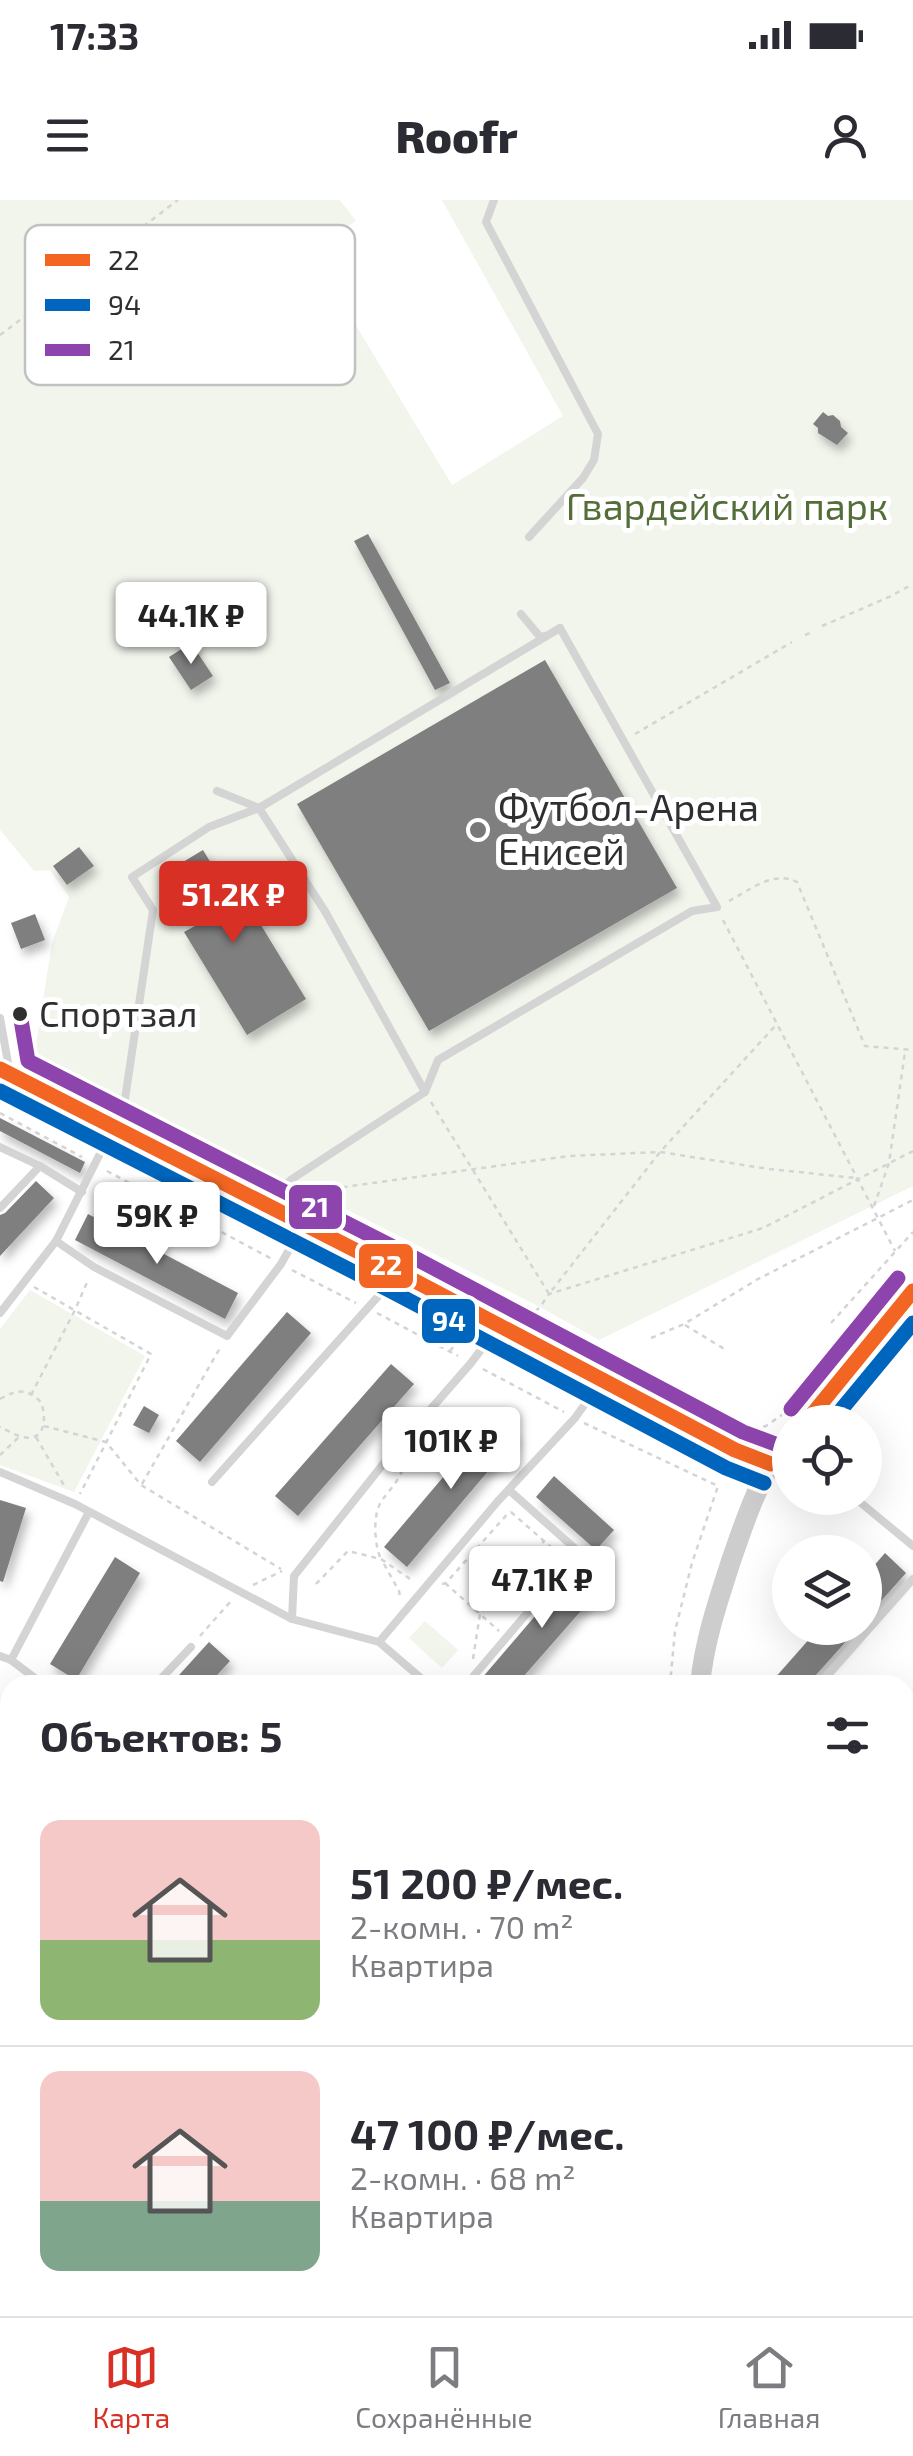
<!DOCTYPE html>
<html lang="ru">
<head>
<meta charset="utf-8">
<style>
	:root { --surface:#fff; --page:#f7f7f7; --text:#2b2b33; --muted:#7c7c81; --line:#e1e1e2; --accent:#d93025 }
	body { margin:0; font-family:"Exo 2",sans-serif; background:var(--page); color:var(--text); height:100vh; display:flex; flex-direction:column; font-size:38px; white-space:nowrap }
	* { box-sizing:border-box; margin:0 }
	p { font-size:32px; color:var(--muted) }
	.icon { flex:none; width:55px; height:55px; fill:none; stroke:currentColor; stroke-width:2; stroke-linecap:round; stroke-linejoin:round }
	.map { position:relative; flex:1; overflow:hidden }
	.details { position:absolute; left:0px; top:1475px; width:915px; height:642px; display:flex; flex-direction:column; background:var(--surface); border-radius:30px 30px 0 0; box-shadow:0 10px 40px #0002 }
	.details>* { flex:none }
	.tools { position:absolute; left:772px; top:1205px; display:grid; gap:20px }
	.tools a { display:grid; place-items:center; width:110px; height:110px; border-radius:50%; background:var(--surface); box-shadow:0 10px 40px #0002; font-size:50px }
	.price { position:absolute; translate:-50% -85px; padding:0 22px; border-radius:10px; background:#fff; color:#222; font-size:32px; line-height:65px; filter:drop-shadow(0 2px 5px #0008) }
	.price::after { content:''; position:absolute; left:50%; top:60px; width:30px; height:22px; margin-left:-15px; background:inherit; clip-path:polygon(0 0,100% 0,50% 100%) }
	.price.selected { background:var(--accent); color:#fff }
	ul { padding:0; list-style:none }
	li { display:flex; align-items:center; gap:30px; height:250px; padding:0 40px }
	li+li { border-top:2px solid var(--line) }
	li span { display:grid; place-items:center; flex:none; width:280px; height:200px; border-radius:20px; color:#555 }
	li>.icon { margin-inline-start:auto }
	span .icon { width:120px; height:120px; fill:#fffc; stroke-width:1 }
	li b { font-size:42px }
	h2 { display:flex; justify-content:space-between; align-items:center; height:120px; padding:0 40px; font-size:42px }
	.status { display:flex; justify-content:space-between; align-items:center; height:70px; padding:0 50px; background:var(--surface); direction:ltr }
	.status svg { height:28px; fill:currentColor }
	header { display:flex; justify-content:space-between; align-items:center; height:130px; padding:0 40px; background:var(--surface); font-size:45px; font-weight:800 }
	.tabs { display:flex; justify-content:space-around; align-items:center; height:140px; border-top:2px solid var(--line); background:var(--surface); font-size:28px; color:var(--muted) }
	.tabs a { display:grid; justify-items:center; gap:5px }
	.tabs .selected { color:var(--accent) }
	.map>svg:first-child { display:block }
	.green { fill:#f1f5ec }
	.building { fill:#7f7f7f; filter:url(#shadow) }
	.lines { fill:none; stroke-linecap:round; stroke-linejoin:round }
	.path { stroke:#d4d4d4; stroke-width:2.5; stroke-dasharray:5 5; stroke-linecap:butt }
	.lane { stroke:#d4d4d4; stroke-width:8 }
	.street { stroke:#d4d4d4; stroke-width:14 }
	.secondary { stroke:#cdcdcd; stroke-width:20 }
	.bus-1-casing { stroke:#fff; stroke-width:22 }
	.bus-2-casing { stroke:#fff; stroke-width:22 }
	.bus-3-casing { stroke:#fff; stroke-width:22 }
	.bus-1 { stroke:#f26522; stroke-width:15 }
	.bus-2 { stroke:#0065bd; stroke-width:15 }
	.bus-3 { stroke:#8e44ad; stroke-width:15 }
	.poi-dot { fill:#787878; stroke:#fff; stroke-width:4 }
	.bus-dot { fill:#2f2f2f; stroke:#fff; stroke-width:4 }
	.labels { text-anchor:middle; stroke-width:10; stroke-linejoin:round; paint-order:stroke }
	.bus-label { font-size:36px; fill:#2f2f2f; stroke:#fff; text-anchor:start }
	.park-label { font-size:38px; fill:#536e39; stroke:#fff }
	.poi-label { font-size:38px; fill:#2f2f2f; stroke:#fff; text-anchor:start }
	.key { fill:#fff; stroke:#c1c1c1; stroke-width:2.5 }
	.key-label { font-size:28px; fill:#2f2f2f }
	.line-badge { stroke:#fff; stroke-width:4 }
	.badge-label { font-size:28px; text-anchor:middle; font-weight:bold; fill:#fff }
</style>
</head>
<body>
<div class="status"><b>17:33</b><svg viewBox="0 0 49 12"><path d="M0 12V9h3v3zM5 12V6h3v6zM10 12V3h3v9zM15 12V0h3v12zM26 1h20v11H26zM47 4h2v5h-2z"/></svg></div>
<header><svg class="icon" aria-label="menu" viewBox="0 0 24 24"><path d="M4 6h16M4 12h16M4 18h16"/></svg>Roofr<svg class="icon" aria-label="person" viewBox="0 0 24 24"><circle cx="12" cy="8" r="4"/><path d="M4 21q1-7 8-7t8 7"/></svg></header>
<div class="map">
<svg width="913" height="2116" viewBox="0 0 913 2116">
	<defs>
		<filter id="shadow"><feDropShadow dx="4" dy="7" stdDeviation="5" flood-color="#0004"/></filter>
	</defs>
	<rect width="100%" height="100%" fill="#fff"/>
	<g class="green">
		<polygon points="0,0 340,0 356,21 310,49 452,285 563,216 442,0 913,0 913,986 599,1140 540,1107 300,986 263,974 34,858 52,743 69,697 50,670 34,671 0,630"/>
		<polygon points="30,1090 145,1156 74,1292 0,1265 0,1129"/>
		<polygon points="425,1421 458,1450 442,1468 409,1438"/>
	</g>
	<g class="building">
		<polygon points="823,212 828,216 833,215 840,221 841,227 848,233 837,245 818,233 818,228 813,224"/>
		<polygon points="368,334 450,483 435,490 354,341"/>
		<polygon points="191,443 213,476 191,490 169,457"/>
		<polygon points="545,460 677,688 429,831 297,604"/>
		<polygon points="79,647 94,666 67,685 53,666"/>
		<polygon points="203,650 236,704 245,699 306,799 247,835 184,732 195,726 163,674"/>
		<polygon points="35,714 45,740 21,749 11,723"/>
		<polygon points="0,918 85,962 80,973 0,931"/>
		<polygon points="36,981 54,998 0,1056 0,1015 5,1013"/>
		<polygon points="88,1014 238,1093 225,1119 75,1040"/>
		<polygon points="287,1112 311,1133 200,1262 176,1241"/>
		<polygon points="391,1164 414,1184 298,1316 275,1296"/>
		<polygon points="144,1206 159,1215 149,1233 133,1225"/>
		<polygon points="494,1217 517,1237 407,1367 384,1347"/>
		<polygon points="554,1276 614,1330 596,1350 536,1297"/>
		<polygon points="0,1300 26,1308 3,1382 0,1381"/>
		<polygon points="885,1353 906,1373 865,1419 865,1376"/>
		<polygon points="115,1357 140,1373 76,1480 50,1464"/>
		<polygon points="577,1367 601,1388 516,1485 476,1485"/>
		<polygon points="819,1428 858,1428 807,1485 780,1485 774,1479"/>
		<polygon points="209,1442 230,1461 208,1485 170,1485"/>
	</g>
	<g class="lines">
		<g class="path">
			<polyline points="0,135 178,0"/>
			<polyline points="822,426 889,397 913,384"/>
			<polyline points="805,435 810,433"/>
			<polyline points="635,534 792,442"/>
			<path d="M729 701C750 690 773 670 797 682L865 846 913 850"/>
			<polyline points="723,720 895,1051"/>
			<polyline points="11,826 24,824"/>
			<polyline points="431,902 549,1094 660,952 776,825"/>
			<polyline points="0,913 82,957"/>
			<polyline points="107,971 272,1059"/>
			<polyline points="293,994 569,956 660,952 769,969 856,978"/>
			<polyline points="293,995 641,1179"/>
			<polyline points="874,1006 889,963 905,852"/>
			<polyline points="292,1070 356,1103"/>
			<polyline points="34,1087 151,1154 80,1294"/>
			<polyline points="377,1113 458,1156"/>
			<polyline points="528,1118 540,1107 549,1094 763,1028 913,951"/>
			<polyline points="831,1123 913,1032"/>
			<polyline points="685,1125 726,1150"/>
			<polyline points="651,1138 684,1124 758,1079 913,1000"/>
			<polyline points="450,1151 461,1136"/>
			<polyline points="483,1169 564,1212"/>
			<polyline points="31,1195 75,1110 88,1080"/>
			<path d="M0 1199C17 1190 25 1187 41 1202 46 1216 47 1242 23 1237 16 1236 7 1230 0 1227"/>
			<polyline points="839,1222 881,1164 913,1138"/>
			<polyline points="584,1223 718,1286 692,1363 675,1431 670,1485"/>
			<polyline points="44,1226 106,1242 141,1285 281,1369"/>
			<polyline points="744,1232 766,1226 786,1212"/>
			<polyline points="36,1237 65,1287"/>
			<polyline points="0,1255 19,1237"/>
			<polyline points="142,1284 220,1148"/>
			<polyline points="511,1312 561,1356"/>
			<path d="M380 1357C375 1344 373 1320 379 1306 382 1297 396 1286 402 1271L397 1266"/>
			<polyline points="384,1364 399,1391 400,1397"/>
			<polyline points="445,1383 499,1431"/>
			<polyline points="316,1384 348,1351 381,1359 413,1381"/>
			<polyline points="442,1384 446,1383 510,1311"/>
			<polyline points="253,1385 282,1371"/>
			<polyline points="200,1436 231,1401"/>
			<polyline points="473,1459 480,1414 544,1341"/>
		</g>
		<g class="lane">
			<polyline points="494,0 486,22 598,234 594,260 583,278 529,337"/>
			<polyline points="521,414 541,438 544,436"/>
			<polyline points="217,591 259,608 326,713 425,892"/>
			<polyline points="0,818 10,874"/>
			<polyline points="0,947 40,966 82,992"/>
			<polyline points="265,1005 292,979 425,892 438,860 692,711 717,707 560,428 557,430"/>
			<polyline points="0,1008 40,966"/>
			<polyline points="56,1041 94,1067 227,1136 281,1064 303,1025"/>
			<polyline points="0,1113 56,1041 124,906 153,710 132,677 209,627 259,608 560,428"/>
			<polyline points="865,1254 872,1238"/>
			<polyline points="0,1272 75,1304 292,1419 379,1442 429,1485"/>
			<polyline points="212,1282 399,1073"/>
			<polyline points="855,1298 913,1346"/>
			<polyline points="292,1419 294,1376 388,1258 471,1163 499,1126"/>
			<polyline points="379,1442 498,1301 575,1218 602,1180"/>
			<polyline points="0,1456 11,1460 44,1485"/>
			<polyline points="11,1460 89,1312"/>
			<polyline points="155,1485 191,1447"/>
			<polyline points="466,1485 579,1352 509,1290"/>
			<polyline points="819,1485 913,1379"/>
			<polyline points="905,1552 906,1552"/>
			<polyline points="905,1782 913,1773"/>
			<polyline points="905,1805 912,1829 905,1838"/>
			<polyline points="905,1937 913,1928"/>
			<polyline points="814,2116 821,2108"/>
		</g>
		<g class="street">
			<polyline points="0,869 400,1073 735,1250 771,1264"/>
			<polyline points="0,2075 10,2076"/>
			<polyline points="524,2108 661,2115"/>
		</g>
		<g class="secondary">
			<polyline points="806,1222 913,1091"/>
			<path d="M700 1485C704 1443 717 1404 730 1364 745 1321 759 1274 790 1239"/>
			<polyline points="661,2116 662,2108"/>
		</g>
		<defs>
			<g id="bus-1">
				<polyline points="0,869 400,1073 735,1250 771,1264"/>
				<polyline points="806,1222 913,1091"/>
				<polyline points="524,2108 661,2115"/>
			</g>
			<g id="bus-2">
				<polyline points="0,891 391,1091 726,1268 764,1283"/>
				<polyline points="831,1222 913,1123"/>
			</g>
			<g id="bus-3">
				<polyline points="20,814 28,861 409,1055 743,1232 778,1245"/>
				<polyline points="791,1209 898,1078"/>
			</g>
		</defs>
		<use href="#bus-1" class="bus-1-casing"/>
		<use href="#bus-2" class="bus-2-casing"/>
		<use href="#bus-3" class="bus-3-casing"/>
		<use href="#bus-1" class="bus-1"/>
		<use href="#bus-2" class="bus-2"/>
		<use href="#bus-3" class="bus-3"/>
	</g>
	<circle class="poi-dot" cx="478" cy="630" r="10"/>
	<circle class="bus-dot" cx="20" cy="814" r="9"/>
	<g class="labels">
		<g class="bus-label">
			<text x="39" y="827">Спортзал</text>
		</g>
		<g class="park-label">
			<text x="727" y="320">Гвардейский парк</text>
		</g>
		<g class="poi-label">
			<text x="498" y="621">Футбол-Арена<tspan x="498" dy="44">Енисей</tspan></text>
		</g>
	</g>
	<rect x="25" y="25" width="330" height="160" rx="15" class="key"/>
	<rect x="45" y="54" width="45" height="12" fill="#f26522"/>
	<rect x="45" y="99" width="45" height="12" fill="#0065bd"/>
	<rect x="45" y="144" width="45" height="12" fill="#8e44ad"/>
	<g class="key-label">
		<text x="108" y="70">22</text>
		<text x="108" y="115">94</text>
		<text x="108" y="160">21</text>
	</g>
	<g class="line-badge">
		<rect x="287" y="983" width="57" height="48" rx="10" fill="#8e44ad"/>
		<rect x="357" y="1042" width="58" height="48" rx="10" fill="#f26522"/>
		<rect x="420" y="1097" width="57" height="48" rx="10" fill="#0065bd"/>
	</g>
	<g class="badge-label">
		<text x="315" y="1017">21</text>
		<text x="386" y="1075">22</text>
		<text x="449" y="1131">94</text>
	</g>
</svg>
<div class="tools">
<a><svg class="icon" aria-label="locate" viewBox="0 0 24 24"><circle cx="12" cy="12" r="6"/><path d="M12 2v4M12 18v4M2 12h4M18 12h4"/></svg></a>
<a><svg class="icon" aria-label="layers" viewBox="0 0 24 24"><path d="M12 4l9 5-9 5-9-5zM3 14l9 5 9-5"/></svg></a>
</div>
<b class="price" style="left:191px;top:467px">44.1K ₽</b>
<b class="price selected" style="left:233px;top:746px">51.2K ₽</b>
<b class="price" style="left:157px;top:1067px">59K ₽</b>
<b class="price" style="left:451px;top:1292px">101K ₽</b>
<b class="price" style="left:542px;top:1431px">47.1K ₽</b>
<section class="details">
<h2>Объектов: 5<svg class="icon" aria-label="filters" viewBox="0 0 24 24"><path d="M4 7h16M4 17h16"/><circle cx="9" cy="7" r="2"/><circle cx="15" cy="17" r="2"/></svg></h2>
<ul>
<li><span style="background:linear-gradient(#f6c9c9 60%,#8fb573 0)"><svg class="icon" aria-label="home" viewBox="0 0 24 24"><path d="M3 11l9-7 9 7M6 9v11h12V9"/></svg></span><div><b>51 200 ₽/мес.</b><p>2-комн. · 70 m²</p><p>Квартира</p></div></li>
<li><span style="background:linear-gradient(#f6c9c9 65%,#7fa58c 0)"><svg class="icon" aria-label="home" viewBox="0 0 24 24"><path d="M3 11l9-7 9 7M6 9v11h12V9"/></svg></span><div><b>47 100 ₽/мес.</b><p>2-комн. · 68 m²</p><p>Квартира</p></div></li>
</ul>
</section>
</div>
<nav class="tabs">
<a class="selected"><svg class="icon" aria-label="map" viewBox="0 0 24 24"><path d="M3 6l6-2 6 2 6-2v14l-6 2-6-2-6 2zM9 4v14M15 6v14"/></svg>Карта</a>
<a><svg class="icon" aria-label="saved" viewBox="0 0 24 24"><path d="M7 4h10v16l-5-4-5 4z"/></svg>Сохранённые</a>
<a><svg class="icon" aria-label="home" viewBox="0 0 24 24"><path d="M3 11l9-7 9 7M6 9v11h12V9"/></svg>Главная</a>
</nav>
</body>
</html>
